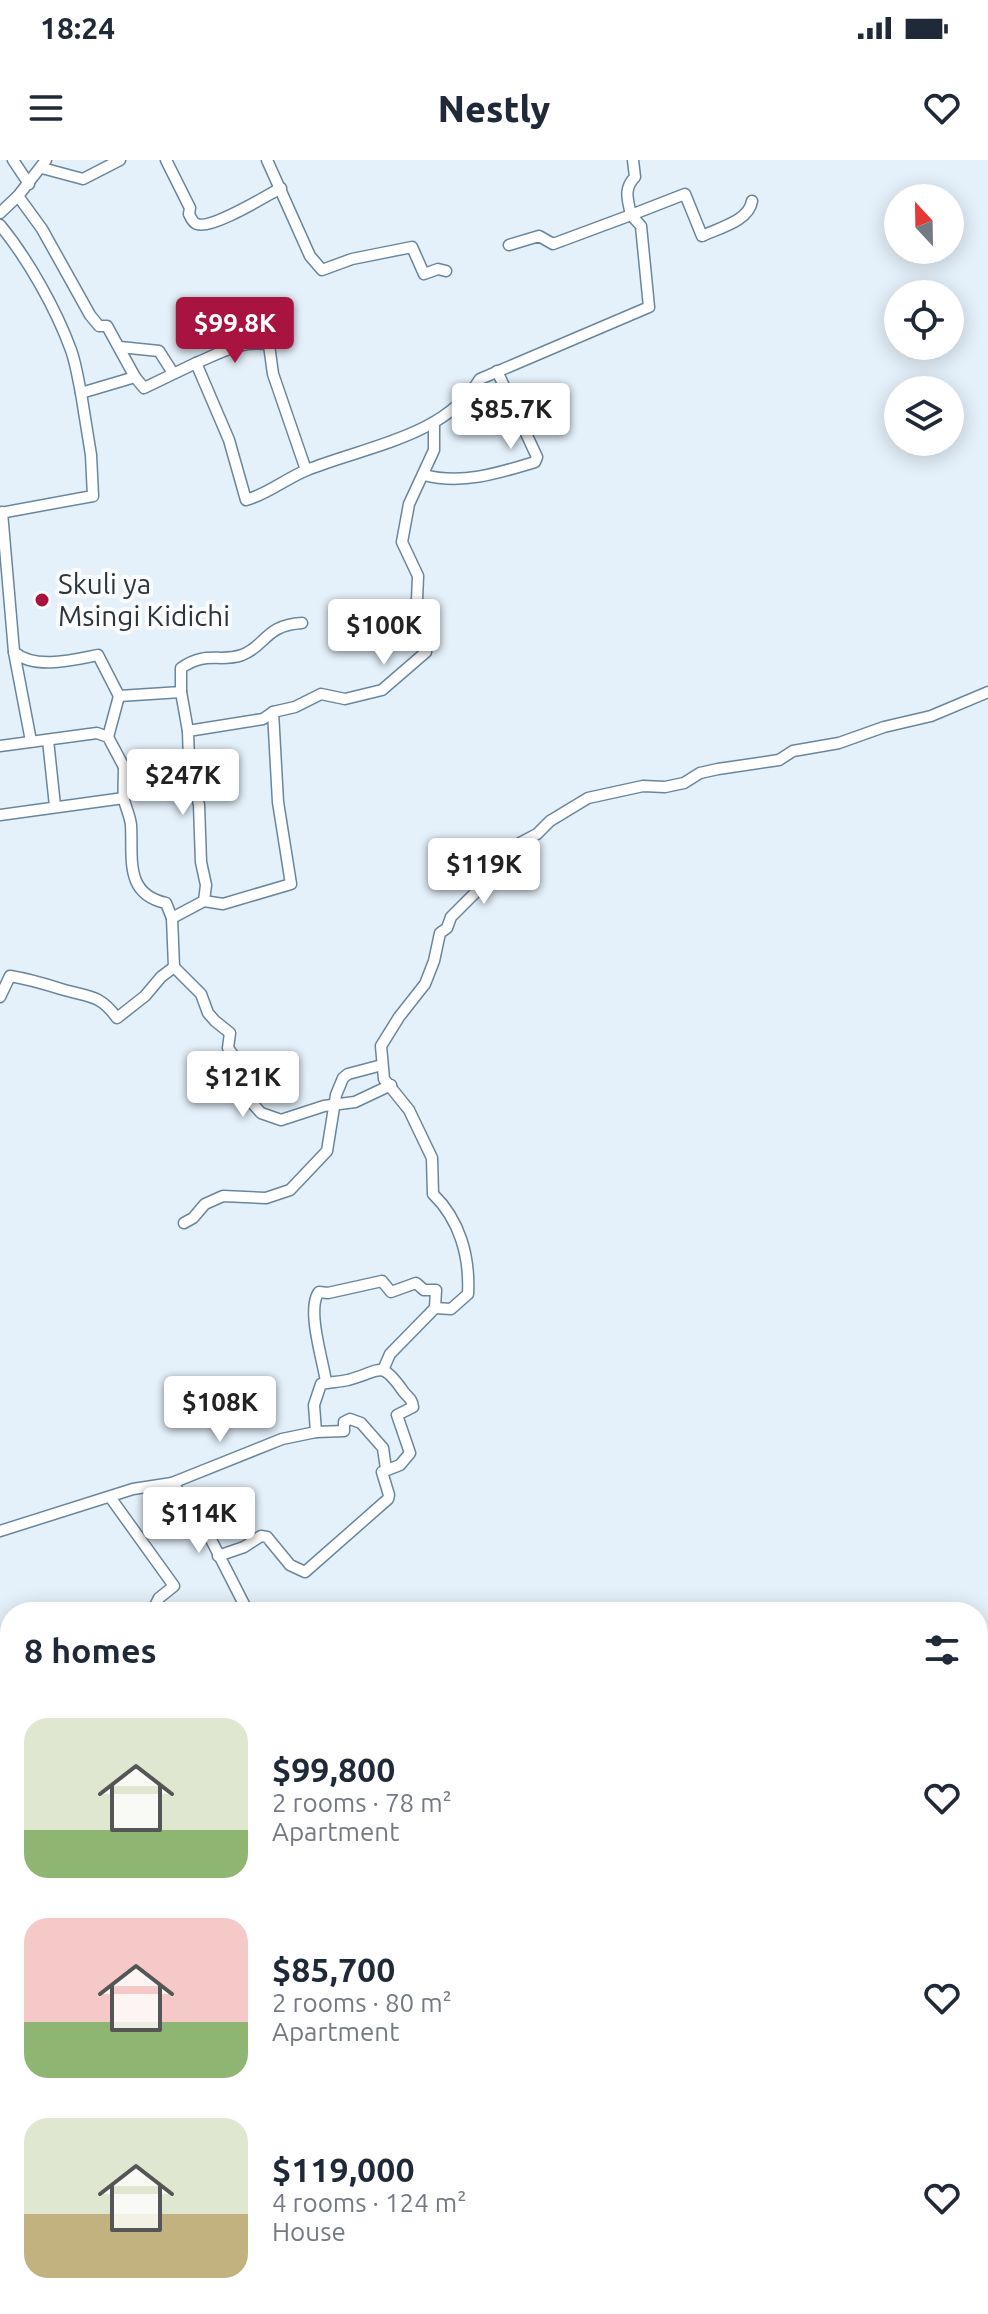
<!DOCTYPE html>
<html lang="en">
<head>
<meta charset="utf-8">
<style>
	:root { --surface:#fff; --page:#f2f2f3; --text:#1f2937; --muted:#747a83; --accent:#a91340 }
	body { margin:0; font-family:Ubuntu,sans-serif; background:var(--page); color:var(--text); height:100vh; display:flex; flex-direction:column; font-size:30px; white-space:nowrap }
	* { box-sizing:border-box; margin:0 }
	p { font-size:26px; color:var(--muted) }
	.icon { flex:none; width:44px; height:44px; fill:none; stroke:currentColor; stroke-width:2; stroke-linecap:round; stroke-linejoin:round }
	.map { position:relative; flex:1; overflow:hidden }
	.details { position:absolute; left:0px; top:1442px; width:988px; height:712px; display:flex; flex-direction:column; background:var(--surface); border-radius:32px 32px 0 0; box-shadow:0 4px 20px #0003 }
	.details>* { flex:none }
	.needle { width:52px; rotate:338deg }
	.buttons { position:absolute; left:884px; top:24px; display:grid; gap:16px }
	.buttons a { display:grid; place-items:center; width:80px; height:80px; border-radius:50%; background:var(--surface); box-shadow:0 4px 20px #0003; font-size:40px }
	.price { position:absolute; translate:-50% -68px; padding:0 18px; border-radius:8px; background:#fff; color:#222; font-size:26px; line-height:52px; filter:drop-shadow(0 2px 4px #0008) }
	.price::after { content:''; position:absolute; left:50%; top:48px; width:24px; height:18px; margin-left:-12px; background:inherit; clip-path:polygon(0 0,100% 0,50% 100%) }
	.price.active { background:var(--accent); color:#fff }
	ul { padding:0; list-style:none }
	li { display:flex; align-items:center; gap:24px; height:200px; padding:0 24px }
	li span { display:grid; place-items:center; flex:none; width:224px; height:160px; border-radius:24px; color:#555 }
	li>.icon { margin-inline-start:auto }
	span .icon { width:96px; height:96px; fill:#fffc; stroke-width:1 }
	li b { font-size:34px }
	h2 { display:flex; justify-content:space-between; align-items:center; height:96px; padding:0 24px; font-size:34px }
	.status { display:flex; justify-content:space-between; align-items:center; height:56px; padding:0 40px; background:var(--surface); direction:ltr }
	.status svg { height:22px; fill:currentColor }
	header { display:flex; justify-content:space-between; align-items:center; height:104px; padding:0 24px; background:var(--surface); font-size:36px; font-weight:800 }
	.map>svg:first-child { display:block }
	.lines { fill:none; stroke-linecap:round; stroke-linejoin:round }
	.minor-casing { stroke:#6a869c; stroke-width:13 }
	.minor { stroke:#fff; stroke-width:10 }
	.poi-dot { fill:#a91340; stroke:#fcfcfc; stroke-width:3 }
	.labels { text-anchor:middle; stroke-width:8; stroke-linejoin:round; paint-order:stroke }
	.poi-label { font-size:28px; fill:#2a363f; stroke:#fcfcfc; text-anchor:start }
</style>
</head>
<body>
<div class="status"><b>18:24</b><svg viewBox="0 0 49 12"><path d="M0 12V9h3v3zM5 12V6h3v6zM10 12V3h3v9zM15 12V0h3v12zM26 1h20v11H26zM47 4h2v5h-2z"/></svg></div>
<header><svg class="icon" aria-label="menu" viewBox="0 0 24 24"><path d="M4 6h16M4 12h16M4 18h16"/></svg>Nestly<svg class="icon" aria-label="heart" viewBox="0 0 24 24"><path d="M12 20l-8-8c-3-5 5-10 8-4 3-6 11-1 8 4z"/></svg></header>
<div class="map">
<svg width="988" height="2154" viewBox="0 0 988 2154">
	<rect width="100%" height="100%" fill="#e4f0fa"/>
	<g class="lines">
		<defs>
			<g id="minor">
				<polyline points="13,0 29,24"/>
				<path d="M166 0 190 48 189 54C191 58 193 63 197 64 211 70 266 36 281 28"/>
				<polyline points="267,0 310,96 322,110 352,99 412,87 424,114 438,109 446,111"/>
				<path d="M633 0 635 17C623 29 628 40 631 55L685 34 702 76C719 68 749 61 752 41"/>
				<polyline points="42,8 83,19 120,0"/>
				<polyline points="18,36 42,69 90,155 99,166 107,166 135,217"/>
				<polyline points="0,53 18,36 46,0"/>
				<path d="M0 65C28 99 56 149 71 190 76 204 78 219 81 233"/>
				<polyline points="120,187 159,191 173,213"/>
				<path d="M196 203C220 193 243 179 269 185L273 214 306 310"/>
				<path d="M424 315C462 325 499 313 535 302L537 297 497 211"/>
				<polyline points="2,352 14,492 31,581"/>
				<path d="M0 353 93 336 91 295 81 233 135 217 144 228 196 203 229 280 246 340C268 334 285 319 307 310 367 286 444 277 480 219L649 147 641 66 631 55 553 84 539 76 509 85"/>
				<path d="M14 492C35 510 73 500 98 495L119 536 181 532V508C207 490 219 503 242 495 266 486 265 465 302 463"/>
				<polyline points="181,532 188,571"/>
				<polyline points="108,577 119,536"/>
				<polyline points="48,580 55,646"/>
				<path d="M0 586 97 573 108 577 124 607 189 602 199 645 201 702 206 725 204 741 172 758 174 807 161 817 145 836 117 858C99 833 87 837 61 829 42 823 29 819 10 816L0 837"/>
				<polyline points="189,602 188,571 263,559 273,552 295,547 321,534 345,539 382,530 426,492 427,463 417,440 418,416 402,382 409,344 434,290 434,264"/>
				<path d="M124 607C124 618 123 630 124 640 126 648 130 656 131 665 133 698 124 734 166 743L172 758"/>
				<polyline points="0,655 124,638"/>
				<polyline points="204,741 223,744 291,724 278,642 273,552"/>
				<polyline points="174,807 201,834 208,853 215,861 230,873 228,888 241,906 246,936 261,953 281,960 324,946 355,942 391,925"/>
				<polyline points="184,1063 193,1058 205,1044 223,1036 266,1038 290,1030 327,991 336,935 343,918 348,914 382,905"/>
				<path d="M383 1210 390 1194 435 1148 451 1149 468 1134C470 1097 460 1060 433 1034L432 998 409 950 384 919 381 886 399 857 425 824 434 801 440 773 447 768 451 757 480 728 495 707 520 683 537 674 550 661 588 638 643 626 665 627 684 623 700 613 718 609 779 600 793 591 839 583 884 567 931 556 988 532"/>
				<path d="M326 1222C323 1200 306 1149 319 1132L328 1133 382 1121 391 1132 416 1123 424 1130H436L435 1148"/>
				<polyline points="172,1323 199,1356 248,1452"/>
				<polyline points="110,1337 174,1426 159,1438 152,1452"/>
				<polyline points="0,1371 133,1329 172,1323 282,1279 316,1272 344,1271 344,1262 350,1259 361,1263 383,1288 386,1309"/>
				<path d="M218 1396 244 1387 261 1376 267 1377 290 1405 305 1412 388 1339 389 1335 382 1312 400 1305 410 1293 397 1255 413 1247C412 1238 408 1238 403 1231 380 1198 380 1212 348 1220 339 1222 330 1222 321 1224L314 1245 316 1272"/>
				<polyline points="387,1451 387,1452"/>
				<polyline points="0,1532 10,1528"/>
				<polyline points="0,1611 10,1601"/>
				<polyline points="0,1814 10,1855"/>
				<polyline points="0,1956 10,1953"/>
				<polyline points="0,2092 10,2087"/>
				<polyline points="408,2154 410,2144"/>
			</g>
		</defs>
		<use href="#minor" class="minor-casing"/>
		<use href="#minor" class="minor"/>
	</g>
	<circle class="poi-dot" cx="42" cy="440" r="8"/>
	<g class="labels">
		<g class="poi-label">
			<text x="58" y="434">Skuli ya<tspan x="58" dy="32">Msingi Kidichi</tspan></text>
		</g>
	</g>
</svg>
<div class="buttons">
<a><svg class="needle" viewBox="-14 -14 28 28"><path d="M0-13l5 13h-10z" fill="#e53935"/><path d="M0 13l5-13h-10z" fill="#747a83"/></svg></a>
<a><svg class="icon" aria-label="locate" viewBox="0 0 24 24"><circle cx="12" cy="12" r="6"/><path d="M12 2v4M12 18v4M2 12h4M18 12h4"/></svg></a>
<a><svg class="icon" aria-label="layers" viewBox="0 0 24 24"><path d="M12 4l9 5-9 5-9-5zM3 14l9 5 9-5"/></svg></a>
</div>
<b class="price active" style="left:235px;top:205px">$99.8K</b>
<b class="price" style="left:511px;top:291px">$85.7K</b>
<b class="price" style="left:384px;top:507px">$100K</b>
<b class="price" style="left:183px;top:657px">$247K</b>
<b class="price" style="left:484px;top:746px">$119K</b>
<b class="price" style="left:243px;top:959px">$121K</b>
<b class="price" style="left:220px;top:1284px">$108K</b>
<b class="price" style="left:199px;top:1395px">$114K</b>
<section class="details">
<h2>8 homes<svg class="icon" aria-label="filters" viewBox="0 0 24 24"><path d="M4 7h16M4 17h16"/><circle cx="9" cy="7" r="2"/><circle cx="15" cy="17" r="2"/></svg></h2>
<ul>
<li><span style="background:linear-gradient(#dfe7d0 70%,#8fb573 0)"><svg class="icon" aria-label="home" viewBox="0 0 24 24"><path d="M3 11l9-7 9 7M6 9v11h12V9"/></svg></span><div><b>$99,800</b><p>2 rooms · 78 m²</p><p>Apartment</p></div><svg class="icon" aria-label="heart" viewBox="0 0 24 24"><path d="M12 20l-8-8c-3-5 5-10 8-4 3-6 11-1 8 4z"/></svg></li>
<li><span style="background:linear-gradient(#f6c9c9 65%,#8fb573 0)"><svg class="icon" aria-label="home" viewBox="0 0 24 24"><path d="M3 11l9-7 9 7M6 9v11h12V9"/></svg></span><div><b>$85,700</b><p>2 rooms · 80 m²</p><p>Apartment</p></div><svg class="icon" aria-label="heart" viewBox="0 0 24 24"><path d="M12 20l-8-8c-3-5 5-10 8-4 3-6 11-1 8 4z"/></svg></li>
<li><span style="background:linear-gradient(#dfe7d0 60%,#c2b280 0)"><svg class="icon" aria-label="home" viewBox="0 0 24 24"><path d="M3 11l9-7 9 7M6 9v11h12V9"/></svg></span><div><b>$119,000</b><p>4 rooms · 124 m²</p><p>House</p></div><svg class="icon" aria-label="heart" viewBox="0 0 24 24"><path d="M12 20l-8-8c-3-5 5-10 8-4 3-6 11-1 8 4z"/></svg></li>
</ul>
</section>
</div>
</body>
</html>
